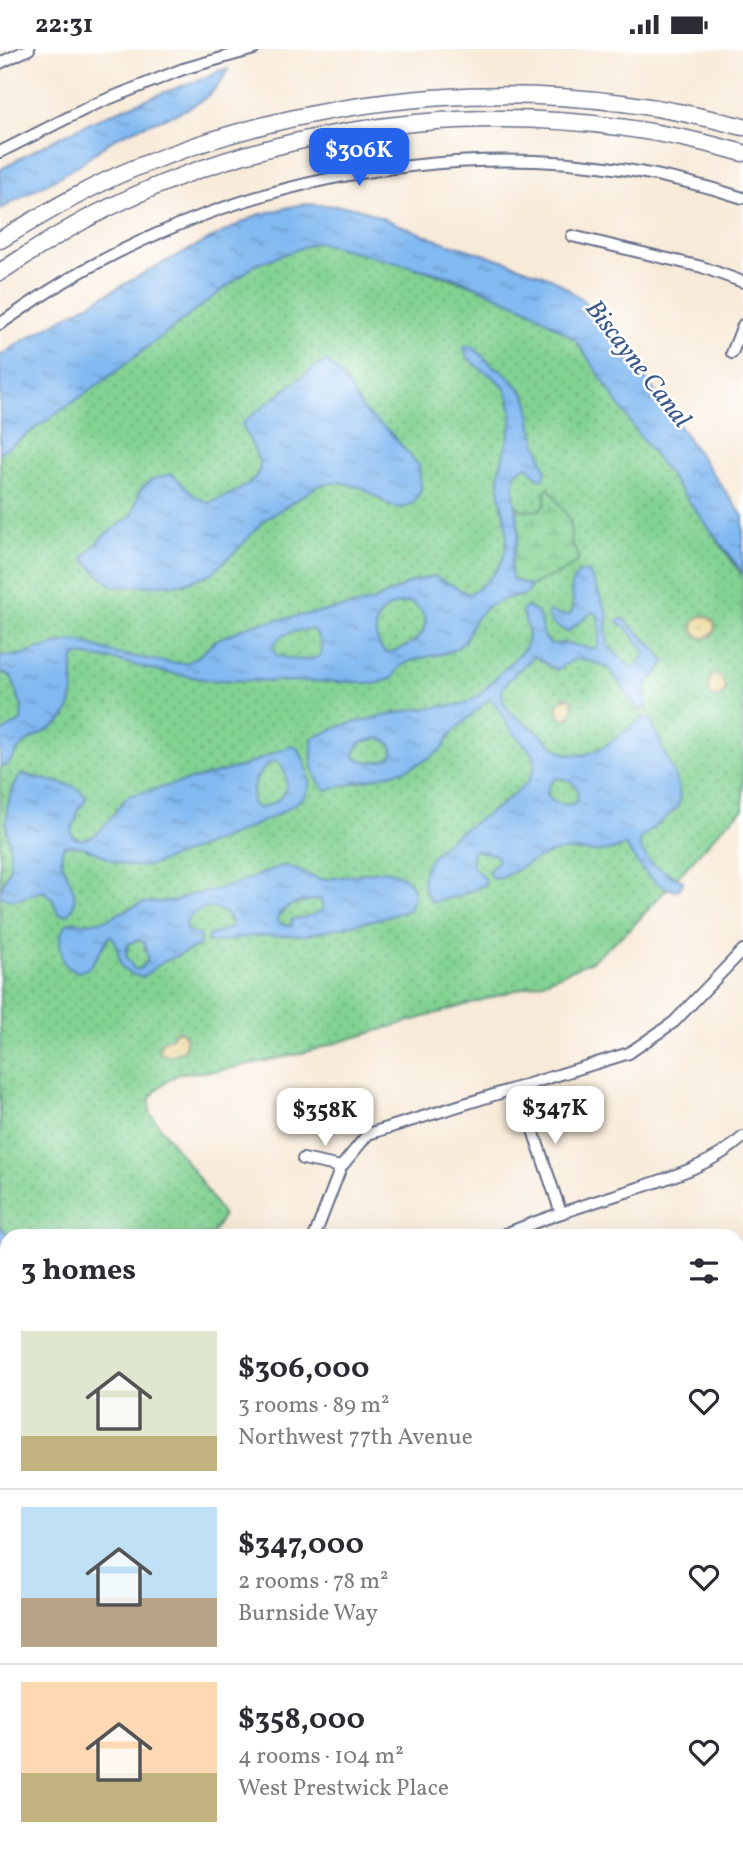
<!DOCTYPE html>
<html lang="en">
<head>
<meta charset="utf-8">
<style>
	:root { --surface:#fff; --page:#f7f7f7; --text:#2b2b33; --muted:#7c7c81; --line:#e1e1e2; --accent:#2563eb }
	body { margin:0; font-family:Vollkorn,serif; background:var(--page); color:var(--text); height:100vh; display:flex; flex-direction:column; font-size:26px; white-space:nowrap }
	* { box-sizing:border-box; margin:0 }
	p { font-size:23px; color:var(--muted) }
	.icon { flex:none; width:38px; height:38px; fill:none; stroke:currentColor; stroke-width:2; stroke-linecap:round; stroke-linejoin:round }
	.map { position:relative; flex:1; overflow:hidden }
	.sheet { position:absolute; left:0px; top:1180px; width:744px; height:625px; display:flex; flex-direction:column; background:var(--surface); border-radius:21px 21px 0 0; box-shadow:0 7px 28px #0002 }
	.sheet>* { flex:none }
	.price { position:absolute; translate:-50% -60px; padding:0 16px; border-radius:14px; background:#fff; color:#222; font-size:23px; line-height:46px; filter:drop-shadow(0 2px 4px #0008) }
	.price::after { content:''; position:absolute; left:50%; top:42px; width:21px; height:16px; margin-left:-10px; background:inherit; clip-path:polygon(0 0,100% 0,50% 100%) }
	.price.active { background:var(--accent); color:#fff }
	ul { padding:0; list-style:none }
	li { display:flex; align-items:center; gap:21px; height:175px; padding:0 21px }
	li+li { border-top:2px solid var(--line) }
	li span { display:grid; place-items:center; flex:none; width:196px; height:140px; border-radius:0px; color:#555 }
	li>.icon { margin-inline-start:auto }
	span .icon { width:84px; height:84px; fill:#fffc; stroke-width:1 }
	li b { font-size:30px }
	h2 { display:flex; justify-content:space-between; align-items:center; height:84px; padding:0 21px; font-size:30px }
	.status { display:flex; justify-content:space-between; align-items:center; height:49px; padding:0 35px; background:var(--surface); direction:ltr }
	.status svg { height:19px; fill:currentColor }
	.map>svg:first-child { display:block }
	.grass { fill:url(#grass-dots); stroke:#4e8078; stroke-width:2 }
	.wetland { fill:url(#wetland-marsh); stroke:#4e8078; stroke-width:2 }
	.sand { fill:url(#sand-dots); stroke:#84847e; stroke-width:2 }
	.water { fill:url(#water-ripples); stroke:#4e74a8; stroke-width:2; fill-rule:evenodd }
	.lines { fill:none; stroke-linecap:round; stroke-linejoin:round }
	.minor-casing { stroke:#687089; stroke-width:14 }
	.highway-casing { stroke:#687089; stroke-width:19 }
	.minor { stroke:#fff; stroke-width:10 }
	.highway { stroke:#fff; stroke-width:16 }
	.labels { text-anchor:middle; stroke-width:5; stroke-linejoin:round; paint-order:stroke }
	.water-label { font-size:26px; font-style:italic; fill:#3a588a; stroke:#fff }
</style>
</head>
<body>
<div class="status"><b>22:31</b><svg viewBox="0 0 49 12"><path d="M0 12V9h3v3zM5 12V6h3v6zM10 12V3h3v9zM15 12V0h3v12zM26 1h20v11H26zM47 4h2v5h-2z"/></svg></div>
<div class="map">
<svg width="743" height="1804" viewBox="0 0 743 1804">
	<defs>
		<pattern id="grass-dots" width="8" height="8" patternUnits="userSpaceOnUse" patternTransform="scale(1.75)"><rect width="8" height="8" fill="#82d292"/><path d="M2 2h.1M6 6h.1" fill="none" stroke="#6aab7a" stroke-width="1.8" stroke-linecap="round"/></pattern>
		<pattern id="wetland-marsh" width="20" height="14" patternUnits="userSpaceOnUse" patternTransform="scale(1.75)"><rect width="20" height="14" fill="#82d292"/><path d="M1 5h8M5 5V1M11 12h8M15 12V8" fill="none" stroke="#6aab7a"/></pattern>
		<pattern id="sand-dots" width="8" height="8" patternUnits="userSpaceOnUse" patternTransform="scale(1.75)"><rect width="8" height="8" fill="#eeda9e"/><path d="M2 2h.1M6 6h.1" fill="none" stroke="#ccbb8a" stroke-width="1.8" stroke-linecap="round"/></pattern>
		<pattern id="water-ripples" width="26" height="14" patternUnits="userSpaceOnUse" patternTransform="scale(1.75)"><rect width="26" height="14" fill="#81b9f1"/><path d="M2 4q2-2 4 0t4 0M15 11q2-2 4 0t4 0" fill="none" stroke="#6997c6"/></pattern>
	</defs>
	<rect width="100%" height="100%" fill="#fff"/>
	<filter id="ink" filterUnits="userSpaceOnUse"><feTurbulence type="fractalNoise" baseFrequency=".0143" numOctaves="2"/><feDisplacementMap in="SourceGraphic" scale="14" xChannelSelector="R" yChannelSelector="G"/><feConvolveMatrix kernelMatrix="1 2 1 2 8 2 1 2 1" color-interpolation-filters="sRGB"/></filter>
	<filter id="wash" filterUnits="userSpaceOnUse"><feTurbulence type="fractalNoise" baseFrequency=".00686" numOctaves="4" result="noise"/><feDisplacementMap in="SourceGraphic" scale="28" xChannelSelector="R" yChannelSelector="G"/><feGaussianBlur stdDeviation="1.57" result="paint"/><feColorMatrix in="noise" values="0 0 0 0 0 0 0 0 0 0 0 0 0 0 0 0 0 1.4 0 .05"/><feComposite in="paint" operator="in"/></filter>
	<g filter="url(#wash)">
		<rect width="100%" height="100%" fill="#f8ead8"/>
		<g class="grass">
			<polygon points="322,189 522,252 577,288 743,528 743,760 724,777 633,877 592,912 543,933 299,1005 217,1022 180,1024 159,1038 150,1049 150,1064 200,1131 223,1167 212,1186 7,1186 7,1750 0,1748 0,395 250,214"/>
			<polygon points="106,1797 459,1797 467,1804 112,1804"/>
		</g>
		<path class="wetland" d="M549 439 570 471 572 495 579 509C568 526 546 526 531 537L513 531 509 521 518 485 517 457 526 462 539 461 545 455V441Z"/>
		<g class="sand">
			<circle cx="704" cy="578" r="11"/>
			<polygon points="712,626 720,627 726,638 725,643 717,649 709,645 708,635"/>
			<path d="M567 648 573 651V661L568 670H564C555 664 555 652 567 648Z"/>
			<path d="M176 982H181C187 988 187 994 184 1001L169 1007 160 1005 159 1002 162 993 172 988Z"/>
			<polygon points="192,1797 226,1797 228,1804 194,1804"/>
		</g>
		<g class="water">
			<path d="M228 20C209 63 161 67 123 85 107 93 93 106 79 116 53 132 25 145 0 161V121L3 119C69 79 138 52 210 27L217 22Z"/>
			<polygon points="302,155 355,158 440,192 506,212 553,230 583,251 635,315 743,467 743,524 639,386 576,291 530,261 459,230 317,193 255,216 102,333 0,404 0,307 21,293 159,216 257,166"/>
			<path d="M472 297 493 317 504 323 524 344 529 354 532 378 546 423 543 430 536 428 528 417 517 422C508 442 521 466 518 488 515 504 507 515 513 531L531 537 525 546C505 549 484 554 473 574 467 584 467 594 455 600 433 612 404 603 393 629L376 635 354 633 209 631 153 621 116 611 78 606 73 611C72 632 78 658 60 673 48 683 33 687 22 697 15 703 12 712 5 718L0 717V684L21 672 22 658 11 627 0 623V607H17L69 592 81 593 117 605 172 614H187L199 607 216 591 251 576 372 553 411 533 435 527C441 532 447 533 454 537 468 545 467 548 481 537 508 515 511 493 503 460 500 448 498 439 499 428 502 398 520 374 507 344 499 324 467 320 464 298ZM412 553C444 577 412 599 386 604 370 589 373 564 394 556 399 554 407 554 412 553ZM313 580C340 616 301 614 276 606L272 599C280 582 296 582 313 580Z"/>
			<path d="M327 312 343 329 364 362 389 382 419 417 421 441 414 454 403 459 390 457 363 439 340 433 319 436 263 472 239 499 212 524 183 535 114 538 97 524 83 509 102 488 132 467 140 441 152 430 172 425 194 446 208 454C224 447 261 437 260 415 259 408 245 384 242 374L316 317Z"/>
			<path d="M579 523H589L608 565 606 579 608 597 630 618H635L646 604 628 580 617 572 622 569 650 594 665 613C660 624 648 629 646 641 645 647 646 653 647 659L642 661 637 660 612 623 603 616 581 610 573 611 556 621 534 607C527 615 502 633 502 643 501 663 523 671 537 682 549 692 559 707 577 706 604 705 621 682 643 669L650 670 677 732 680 747 678 758 639 791C641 814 666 823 683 832L681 838 676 842C650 835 640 818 625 796 599 809 586 799 560 802 537 805 520 821 499 830L492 829 488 823 498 811 495 806 474 801C467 816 476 821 486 831L484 836 459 847 432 853C398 811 469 779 496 759 506 752 516 743 526 735 547 705 524 699 509 678 502 668 499 657 490 649L450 686 443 699 424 712 405 721 327 741C311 730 310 707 313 689L344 676 411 661 465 655 478 647 525 599C531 583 527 577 522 562L527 558 538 564 544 587 550 595 565 594 595 600C603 590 599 577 598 565L592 563 567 583 552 574 547 567 549 562 563 567 570 565 574 558C572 540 567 538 579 523ZM380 689 390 694 393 700 392 707C380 715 368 714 355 709V702L361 693ZM556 729C572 728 584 741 574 755 563 757 554 755 547 747L549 736Z"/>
			<path d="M291 697 298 699C304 710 312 728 308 741 303 764 176 807 149 817 138 818 127 817 116 813 98 805 85 794 64 797 51 818 91 844 67 866L59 865 52 850 44 842C28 844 16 858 0 846 0 834 6 830 9 821 12 808 9 794 7 782 4 761 10 742 21 725L73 737 82 743 86 749 83 756 78 760 76 772 71 781 73 788C99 800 112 760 129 747L243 717ZM270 713H279C295 736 284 754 259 759L252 755C251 736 256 726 270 713Z"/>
			<path d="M286 817 322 831 386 821C399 825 412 830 414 845L409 861 387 868 306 886 252 887 214 894 208 892V887L232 878C229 853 195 854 186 874V881L200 887V896L163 913 142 928C110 922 125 906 112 887L109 888C98 903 87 939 64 914 60 900 56 882 70 873L89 874 108 870 141 854 175 852 190 846 215 841 244 832 278 818ZM320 850 323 856 322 861C313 866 301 870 292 870L291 877 281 875 277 870C285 853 303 853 320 850ZM138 891 144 893 148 911 140 920H134L126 907 128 895Z"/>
			<polygon points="0,1178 10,1186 7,1186 7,1251 0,1250"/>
			<polygon points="743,1205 743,1525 737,1526 737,1206"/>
		</g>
	</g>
	<g filter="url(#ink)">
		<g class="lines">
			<defs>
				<g id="minor">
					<polyline points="0,14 29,0"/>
					<polyline points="0,103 93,56 183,20 254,0"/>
					<polyline points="572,187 702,218 743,233"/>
					<path d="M0 275C32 253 64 231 99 213 293 110 532 80 743 149"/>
					<polyline points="732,304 743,276"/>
					<polyline points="519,1040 561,1164"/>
					<polyline points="303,1110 341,1118"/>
					<polyline points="315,1186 341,1118 368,1085 629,1004 674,973 743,901"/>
					<path d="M503 1186C543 1169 584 1156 626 1143 665 1130 712 1117 743 1088"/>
					<polyline points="737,1612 743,1611"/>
					<polyline points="737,1740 743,1741"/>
					<polyline points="0,1761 7,1762"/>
					<polyline points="82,1797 88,1804"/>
					<polyline points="551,1804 551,1797"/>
				</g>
				<g id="highway">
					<path d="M0 191C44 165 88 138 135 119 328 40 542 24 743 78"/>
					<path d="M0 223C33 202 65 180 100 163 296 64 532 44 743 104"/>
				</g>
			</defs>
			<use href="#minor" class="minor-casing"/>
			<use href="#highway" class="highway-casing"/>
			<use href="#minor" class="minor"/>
			<use href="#highway" class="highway"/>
		</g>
	</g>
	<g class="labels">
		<g class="water-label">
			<text transform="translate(639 314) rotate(52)" y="9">Biscayne Canal</text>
		</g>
	</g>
</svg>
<b class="price active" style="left:359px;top:139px">$306K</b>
<b class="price" style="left:555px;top:1097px">$347K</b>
<b class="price" style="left:325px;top:1099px">$358K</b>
<section class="sheet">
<h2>3 homes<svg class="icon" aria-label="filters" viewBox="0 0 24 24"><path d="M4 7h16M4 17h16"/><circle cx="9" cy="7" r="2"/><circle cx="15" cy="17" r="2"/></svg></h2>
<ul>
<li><span style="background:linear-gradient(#dfe7d0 75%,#c2b280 0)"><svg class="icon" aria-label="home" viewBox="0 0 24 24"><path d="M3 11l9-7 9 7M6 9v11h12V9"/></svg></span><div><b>$306,000</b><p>3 rooms · 89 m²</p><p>Northwest 77th Avenue</p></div><svg class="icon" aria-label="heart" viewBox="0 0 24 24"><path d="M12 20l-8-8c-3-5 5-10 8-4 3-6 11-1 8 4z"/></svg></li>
<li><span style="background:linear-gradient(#bfe0f5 65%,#b9a48a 0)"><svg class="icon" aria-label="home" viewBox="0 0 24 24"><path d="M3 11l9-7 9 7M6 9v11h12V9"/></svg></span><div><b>$347,000</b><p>2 rooms · 78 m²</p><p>Burnside Way</p></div><svg class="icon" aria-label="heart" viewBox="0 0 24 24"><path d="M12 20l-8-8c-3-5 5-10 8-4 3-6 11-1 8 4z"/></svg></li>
<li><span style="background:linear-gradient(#ffd9b3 65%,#c2b280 0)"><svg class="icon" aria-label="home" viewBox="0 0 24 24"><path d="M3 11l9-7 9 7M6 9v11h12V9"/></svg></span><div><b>$358,000</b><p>4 rooms · 104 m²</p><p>West Prestwick Place</p></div><svg class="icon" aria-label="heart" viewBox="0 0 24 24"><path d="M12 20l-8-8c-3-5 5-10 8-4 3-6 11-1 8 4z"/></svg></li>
</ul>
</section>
</div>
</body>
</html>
